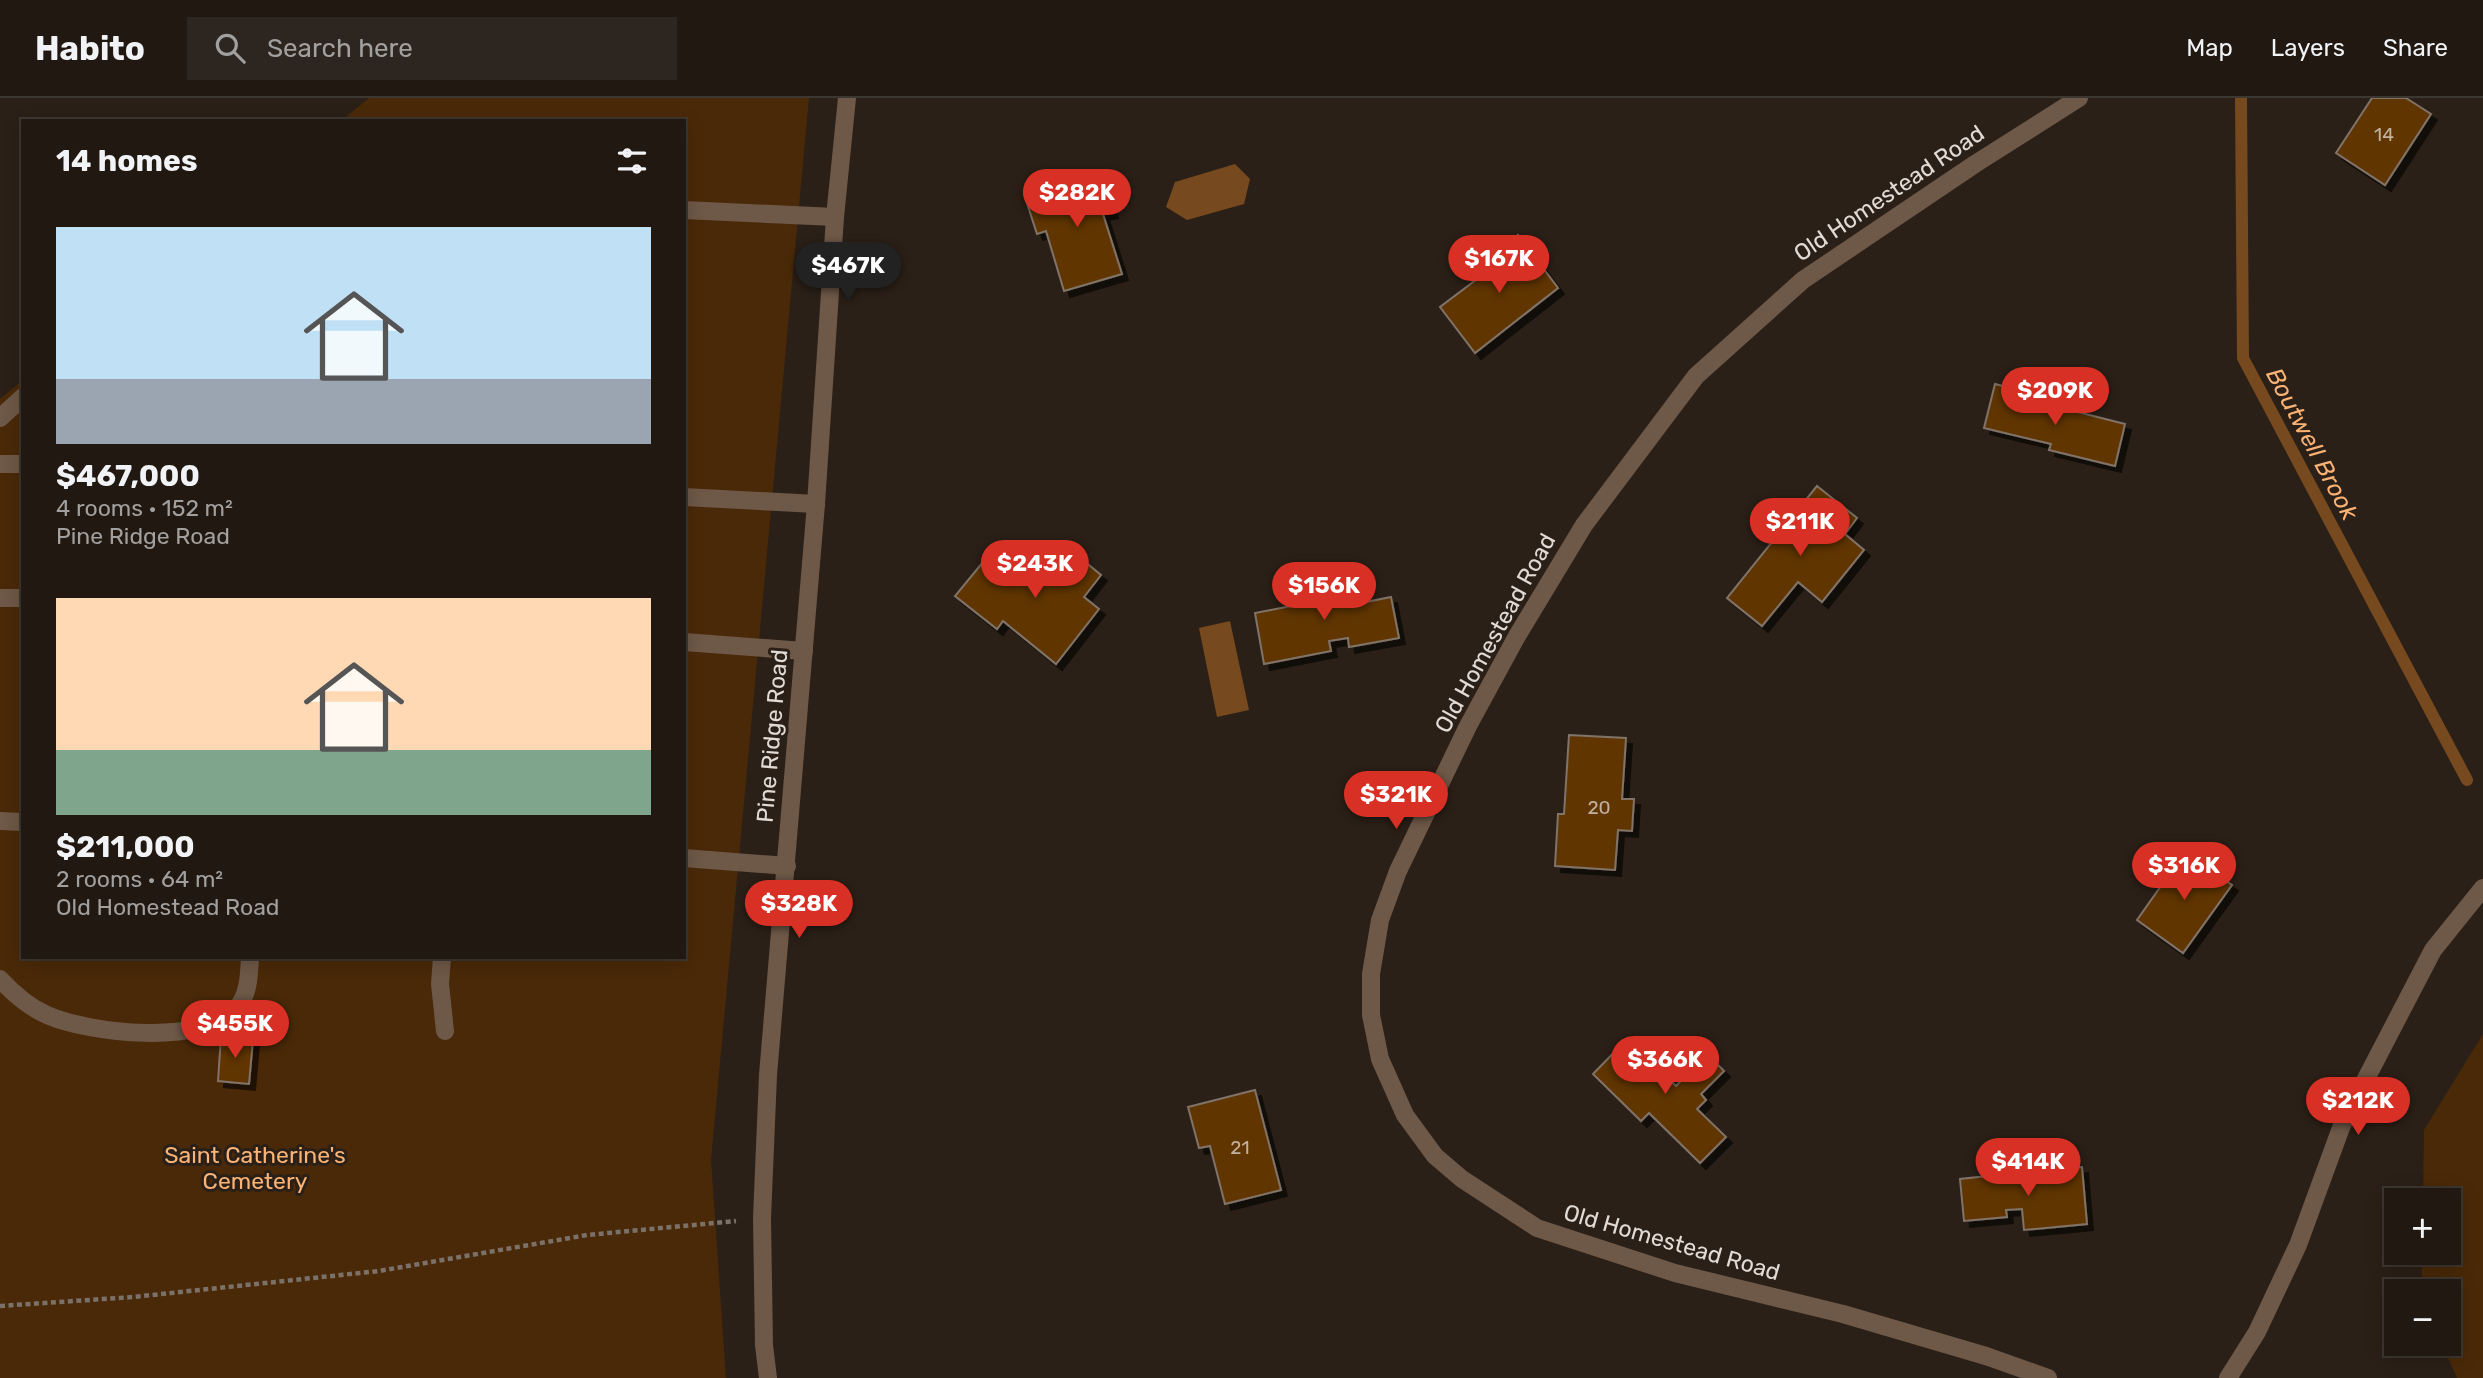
<!DOCTYPE html>
<html lang="en">
<head>
<meta charset="utf-8">
<style>
	:root { --surface:#201811; --page:#2d251f; --text:#f1f3f6; --muted:#a2a09f; --line:#3d3731; --accent:#d93025 }
	body { margin:0; font-family:Rubik,sans-serif; background:var(--page); color:var(--text); height:100vh; display:flex; flex-direction:column; font-size:26px; white-space:nowrap }
	* { box-sizing:border-box; margin:0 }
	p { font-size:23px; color:var(--muted) }
	.icon { flex:none; width:38px; height:38px; fill:none; stroke:currentColor; stroke-width:2; stroke-linecap:round; stroke-linejoin:round }
	.map { position:relative; flex:1; overflow:hidden }
	.drawer { position:absolute; left:21px; top:21px; width:665px; height:840px; display:flex; flex-direction:column; background:var(--surface); border-radius:0px; box-shadow:0 4px 18px #0003,0 0 0 2px var(--line) }
	.drawer>* { flex:none }
	.buttons { position:absolute; left:2384px; top:1090px; display:grid; gap:14px }
	.buttons a { display:grid; place-items:center; width:77px; height:77px; border-radius:0px; background:var(--surface); box-shadow:0 4px 18px #0003,0 0 0 2px var(--line); font-size:35px }
	.price { position:absolute; translate:-50% -60px; padding:0 16px; border-radius:24px; background:var(--accent); color:#fff; font-size:23px; line-height:46px; filter:drop-shadow(0 2px 4px #0008) }
	.price::after { content:''; position:absolute; left:50%; top:42px; width:21px; height:16px; margin-left:-10px; background:inherit; clip-path:polygon(0 0,100% 0,50% 100%) }
	.price.selected { background:#222; color:#fff }
	ul { padding:0; list-style:none }
	li { display:grid; align-content:center; gap:14px; height:371px; padding:0 35px }
	li span { display:grid; place-items:center; height:217px; border-radius:0px; color:#555 }
	li>.icon { margin-inline-start:auto }
	span .icon { width:126px; height:126px; fill:#fffc; stroke-width:1 }
	li b { font-size:30px }
	h2 { display:flex; justify-content:space-between; align-items:center; height:84px; padding:0 35px; font-size:30px }
	header { display:flex; align-items:center; gap:42px; box-sizing:border-box; height:98px; padding:0 35px; background:var(--surface); border-bottom:2px solid var(--line) }
	header strong { font-size:33px }
	nav { display:flex; gap:38px; margin-inline-start:auto; font-size:24px }
	.search { width:490px; height:63px; background:var(--page); display:flex; align-items:center; gap:18px; box-sizing:border-box; padding:0 24px; border-radius:0px; color:var(--muted); font-size:26px }
	.map>svg:first-child { display:block }
	.green { fill:#4a2908 }
	.water { fill:#77491e }
	.lines { fill:none; stroke-linecap:round; stroke-linejoin:round }
	.stream { stroke:#77491e; stroke-width:12 }
	.building { fill:#603403; stroke:#807368; stroke-width:2; filter:url(#shadow) }
	.path { stroke:#7a7169; stroke-width:4.5; stroke-dasharray:5 3.5; stroke-linecap:butt }
	.minor { stroke:#6e5847; stroke-width:18 }
	.labels { text-anchor:middle; stroke-width:6; stroke-linejoin:round; paint-order:stroke }
	.number-label { font-size:19px; fill:#c2b1a0 }
	.street-label { font-size:23px; fill:#e2dbd5; stroke:#2b2017 }
	.park-label { font-size:23px; fill:#fcb476; stroke:#2b2017 }
	.water-label { font-size:24px; font-style:italic; fill:#fab274; stroke:#2b2017 }
</style>
</head>
<body>
<header>
<strong>Habito</strong>
<div class="search"><svg class="icon" aria-label="search" viewBox="0 0 24 24"><circle cx="10" cy="10" r="6"/><path d="M15 15l6 6"/></svg>Search here</div>
<nav><a>Map</a><a>Layers</a><a>Share</a></nav>
</header>
<div class="map">
<svg width="2483" height="1280" viewBox="0 0 2483 1280">
	<defs>
		<filter id="shadow"><feDropShadow dx="6" dy="6" stdDeviation="0" flood-color="#0009"/></filter>
	</defs>
	<rect width="100%" height="100%" fill="#2b2017"/>
	<g class="green">
		<polygon points="369,0 809,0 711,1062 726,1280 0,1280 0,301 23,282 23,859 684,859 684,23 341,23"/>
		<polygon points="2483,936 2483,1280 2457,1280 2442,1246 2448,1246 2448,1194 2422,1193 2422,1155 2448,1155 2448,1102 2423,1102 2424,1032"/>
	</g>
	<g class="water">
		<polygon points="1235,66 1250,81 1244,106 1187,122 1166,109 1175,84"/>
		<polygon points="1230,523 1249,612 1217,619 1199,530"/>
	</g>
	<g class="lines">
		<polyline class="stream" points="2241,0 2243,260 2467,682"/>
	</g>
	<g class="building">
		<polygon points="2372,0 2406,0 2431,16 2385,87 2336,55"/>
		<polygon points="1100,73 1112,114 1103,116 1122,176 1064,193 1046,133 1037,136 1024,96"/>
		<polygon points="1518,137 1558,190 1475,255 1440,209 1485,175 1479,167"/>
		<polygon points="1995,286 2035,296 2032,309 2056,315 2058,309 2125,326 2115,368 2049,352 2051,346 1984,330"/>
		<polygon points="1817,388 1857,420 1845,436 1864,452 1822,504 1798,484 1762,528 1727,500"/>
		<polygon points="1024,450 1057,476 1073,454 1101,477 1084,499 1099,511 1056,566 1003,523 997,531 955,498 988,458 1007,473"/>
		<polygon points="1344,471 1351,507 1391,499 1399,540 1349,549 1348,540 1329,543 1331,553 1264,566 1255,515 1317,503 1313,477"/>
		<polygon points="1569,637 1626,640 1622,701 1634,701 1632,733 1618,732 1615,772 1555,768 1558,716 1564,716"/>
		<polygon points="2185,754 2232,787 2183,855 2137,822"/>
		<polygon points="221,939 253,941 249,986 218,983"/>
		<polygon points="1628,940 1676,988 1707,956 1724,973 1701,996 1706,1002 1697,1011 1726,1039 1700,1065 1649,1015 1641,1023 1593,976"/>
		<polygon points="1255,992 1281,1092 1225,1106 1210,1048 1199,1050 1188,1009"/>
		<polygon points="2082,1069 2087,1126 2024,1132 2022,1111 2006,1112 2007,1119 1964,1123 1960,1081 2006,1076 2007,1083 2024,1081 2024,1075"/>
	</g>
	<g class="lines">
		<polyline class="path" points="0,1208 133,1199 379,1173 587,1137 736,1123"/>
		<g class="minor">
			<polyline points="684,112 835,119"/>
			<polyline points="0,320 23,299"/>
			<polyline points="0,366 23,366"/>
			<polyline points="684,399 816,406"/>
			<polyline points="0,500 23,500"/>
			<polyline points="684,544 804,553"/>
			<polyline points="0,723 23,724"/>
			<polyline points="684,760 787,768"/>
			<polyline points="442,859 440,886 445,933"/>
			<path d="M0 881C13 895 29 909 47 917 87 935 205 949 237 910 249 896 249 877 250 859"/>
			<polyline points="768,1280 764,1247 762,1120 768,977 816,406 835,119 847,0"/>
			<polyline points="2048,1280 1986,1258 1843,1216 1675,1175 1537,1130 1462,1081 1435,1058 1405,1017 1380,961 1371,917 1371,876 1380,822 1398,773 1468,628 1517,538 1584,427 1696,278 1803,182 1975,66 2079,0"/>
			<polyline points="2228,1280 2257,1234 2298,1147 2342,1027 2433,852 2483,790"/>
		</g>
	</g>
	<g class="labels">
		<g class="number-label">
			<text x="2384" y="43">14</text>
			<text x="1599" y="716">20</text>
			<text x="1240" y="1056">21</text>
		</g>
		<g class="street-label">
			<text transform="translate(1889 95) rotate(-34)" y="8">Old Homestead Road</text>
			<text transform="translate(1495 535) rotate(-61)" y="8">Old Homestead Road</text>
			<text transform="translate(772 638) rotate(-85)" y="8">Pine Ridge Road</text>
			<text transform="translate(1672 1144) rotate(16)" y="8">Old Homestead Road</text>
		</g>
		<g class="park-label">
			<text x="255" y="1065">Saint Catherine's<tspan x="255" dy="26">Cemetery</tspan></text>
		</g>
		<g class="water-label">
			<text transform="translate(2312 346) rotate(62)" y="8">Boutwell Brook</text>
		</g>
	</g>
</svg>
<div class="buttons">
<a>+</a>
<a>−</a>
</div>
<b class="price" style="left:1077px;top:131px">$282K</b>
<b class="price" style="left:1499px;top:197px">$167K</b>
<b class="price selected" style="left:848px;top:204px">$467K</b>
<b class="price" style="left:2055px;top:329px">$209K</b>
<b class="price" style="left:1800px;top:460px">$211K</b>
<b class="price" style="left:1035px;top:502px">$243K</b>
<b class="price" style="left:1324px;top:524px">$156K</b>
<b class="price" style="left:1396px;top:733px">$321K</b>
<b class="price" style="left:2184px;top:804px">$316K</b>
<b class="price" style="left:799px;top:842px">$328K</b>
<b class="price" style="left:235px;top:962px">$455K</b>
<b class="price" style="left:1665px;top:998px">$366K</b>
<b class="price" style="left:2358px;top:1039px">$212K</b>
<b class="price" style="left:2028px;top:1100px">$414K</b>
<section class="drawer">
<h2>14 homes<svg class="icon" aria-label="filters" viewBox="0 0 24 24"><path d="M4 7h16M4 17h16"/><circle cx="9" cy="7" r="2"/><circle cx="15" cy="17" r="2"/></svg></h2>
<ul>
<li><span style="background:linear-gradient(#bfe0f5 70%,#9aa5b1 0)"><svg class="icon" aria-label="home" viewBox="0 0 24 24"><path d="M3 11l9-7 9 7M6 9v11h12V9"/></svg></span><div><b>$467,000</b><p>4 rooms · 152 m²</p><p>Pine Ridge Road</p></div></li>
<li><span style="background:linear-gradient(#ffd9b3 70%,#7fa58c 0)"><svg class="icon" aria-label="home" viewBox="0 0 24 24"><path d="M3 11l9-7 9 7M6 9v11h12V9"/></svg></span><div><b>$211,000</b><p>2 rooms · 64 m²</p><p>Old Homestead Road</p></div></li>
</ul>
</section>
</div>
</body>
</html>
